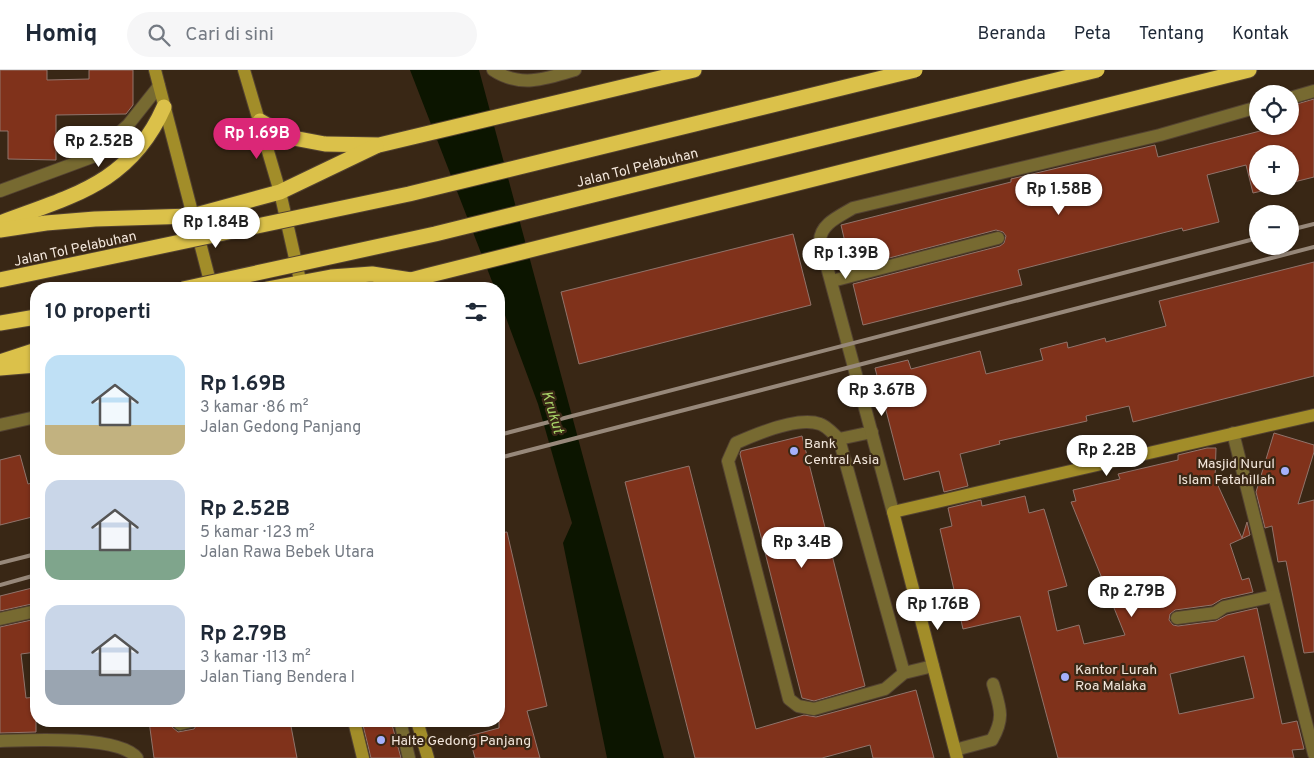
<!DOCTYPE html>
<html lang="id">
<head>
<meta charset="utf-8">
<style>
	:root { --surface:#fff; --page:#f6f6f7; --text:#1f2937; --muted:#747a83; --line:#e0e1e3; --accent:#db2777 }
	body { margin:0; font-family:Overpass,sans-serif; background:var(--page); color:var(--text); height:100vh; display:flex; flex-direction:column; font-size:19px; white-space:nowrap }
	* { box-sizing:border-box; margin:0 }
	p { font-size:16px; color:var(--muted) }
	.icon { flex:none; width:28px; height:28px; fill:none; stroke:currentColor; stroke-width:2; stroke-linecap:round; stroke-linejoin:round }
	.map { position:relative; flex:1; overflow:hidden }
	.details { position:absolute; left:30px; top:212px; width:475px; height:445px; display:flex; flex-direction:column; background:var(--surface); border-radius:20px; box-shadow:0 1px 4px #0004 }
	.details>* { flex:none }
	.tools { position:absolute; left:1249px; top:15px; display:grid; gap:10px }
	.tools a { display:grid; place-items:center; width:50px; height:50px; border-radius:50%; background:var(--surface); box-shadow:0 1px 4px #0004; font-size:25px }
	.price { position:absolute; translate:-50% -42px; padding:0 11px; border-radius:18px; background:#fff; color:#222; font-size:16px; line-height:32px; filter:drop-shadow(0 1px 2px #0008) }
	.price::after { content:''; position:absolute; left:50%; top:30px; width:15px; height:11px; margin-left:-8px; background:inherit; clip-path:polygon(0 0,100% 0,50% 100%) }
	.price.current { background:var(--accent); color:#fff }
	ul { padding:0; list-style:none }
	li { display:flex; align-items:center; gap:15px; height:125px; padding:0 15px }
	li span { display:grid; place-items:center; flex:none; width:140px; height:100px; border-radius:15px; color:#555 }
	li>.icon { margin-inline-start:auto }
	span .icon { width:60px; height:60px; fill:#fffc; stroke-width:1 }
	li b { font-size:21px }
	h2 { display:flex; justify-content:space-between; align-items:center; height:60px; padding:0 15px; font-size:21px }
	header { display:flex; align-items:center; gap:30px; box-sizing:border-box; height:70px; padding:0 25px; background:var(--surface); border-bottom:1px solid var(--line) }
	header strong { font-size:24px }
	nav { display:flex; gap:28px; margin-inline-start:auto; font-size:18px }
	.search { width:350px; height:45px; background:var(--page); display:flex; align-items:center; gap:12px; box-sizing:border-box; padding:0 18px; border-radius:28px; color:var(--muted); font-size:19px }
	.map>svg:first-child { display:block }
	.water { fill:#0c1500 }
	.building { fill:#80321b; stroke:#91746b; fill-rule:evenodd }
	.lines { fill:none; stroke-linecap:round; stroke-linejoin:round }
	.lane-casing { stroke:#534231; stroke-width:14 }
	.street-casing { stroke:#534231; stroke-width:14 }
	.secondary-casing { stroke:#534231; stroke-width:14 }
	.highway-casing { stroke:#534231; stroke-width:17 }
	.lane { stroke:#776a31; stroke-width:12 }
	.street { stroke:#776a31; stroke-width:12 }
	.secondary { stroke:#a28d29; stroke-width:12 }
	.highway { stroke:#dbc14a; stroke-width:15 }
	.rail { stroke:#97887a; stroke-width:4 }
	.highway-bridge-casing { stroke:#534231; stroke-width:17; stroke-linecap:butt }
	.highway-bridge { stroke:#dbc14a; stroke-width:15 }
	.poi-dot { fill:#a5b1fc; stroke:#392715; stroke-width:2 }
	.labels { text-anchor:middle; stroke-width:4.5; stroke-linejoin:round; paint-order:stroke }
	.street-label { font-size:14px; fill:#f3e7dc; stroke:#392715 }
	.poi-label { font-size:14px; fill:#f3e7dc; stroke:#392715; text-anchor:start }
	.water-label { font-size:15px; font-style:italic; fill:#a8d367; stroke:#392715 }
</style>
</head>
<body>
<header>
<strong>Homiq</strong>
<div class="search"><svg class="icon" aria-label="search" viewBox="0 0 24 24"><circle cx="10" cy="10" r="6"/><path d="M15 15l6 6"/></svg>Cari di sini</div>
<nav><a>Beranda</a><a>Peta</a><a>Tentang</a><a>Kontak</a></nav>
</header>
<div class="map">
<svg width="1314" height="688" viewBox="0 0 1314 688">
	<rect width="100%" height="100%" fill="#392715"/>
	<polygon class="water" points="410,0 479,0 664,688 607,688 563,473 572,453 538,334 499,229 499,219 495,219"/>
	<g class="building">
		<polygon points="0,0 47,0 47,10 89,9 89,0 133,0 133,35 126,44 56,45 56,90 8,89 8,61 0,61"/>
		<polygon points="1314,29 1314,107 1290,113 1290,84 1258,84 1258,116 1276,116 1275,118 1253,123 1246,95 1207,105 1219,152 1183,161 1182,158 1018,200 1022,215 863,255 853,214 1000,176 1004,173 1006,166 1003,162 996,160 851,198 841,155 1011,112 1011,109 1155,75 1158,87 1268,59 1267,56 1290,56 1290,36"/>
		<polygon points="793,164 811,235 579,294 561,222"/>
		<polygon points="1314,192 1314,306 1133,352 1129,336 1086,346 1087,351 999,371 1000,374 960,384 968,416 944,422 939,401 904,410 875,298 908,290 911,299 980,281 986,304 1043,290 1040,279 1067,272 1068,278 1105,268 1106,272 1166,256 1159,231"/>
		<polygon points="1274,363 1314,375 1314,382 1298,434 1314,430 1314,582 1304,583 1286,491 1278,492 1272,456 1265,458 1256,422"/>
		<polygon points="802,366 865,616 814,631 802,628 740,384 741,381"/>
		<path d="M1207 378H1216L1215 409 1242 468 1247 452 1250 465 1230 474 1242 510 1249 508 1253 522 1222 529 1212 535 1175 540 1170 544 1169 550 1173 555 1178 556 1216 551 1227 545 1257 538 1282 654 1297 651 1304 679 1292 680 1294 688H1058L1020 546 963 559 940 459 952 456 948 438 981 430 982 436 1025 426 1029 443 1044 439 1067 516 1048 521 1057 561 1079 555 1084 574 1125 565 1071 432 1076 431 1073 420 1120 409 1118 404 1178 390V385ZM1244 586 1254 628 1179 644 1170 604Z"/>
		<polygon points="20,385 28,414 36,412 36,446 0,455 0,390"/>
		<polygon points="689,396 756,659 804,645 816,647 916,620 934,688 873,688 870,675 822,688 695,688 625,412"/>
		<polygon points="507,462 547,636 527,641 540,688 475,688 469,666 499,658 499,463"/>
		<polygon points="36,517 36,533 0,541 0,526"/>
		<polygon points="36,549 36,582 21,584 26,628 36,627 36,662 0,663 0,557"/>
		<polygon points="149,651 172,651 172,657 178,662 194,659 199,651 290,651 297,688 154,688"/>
		<polygon points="362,651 391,651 401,688 371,688"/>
	</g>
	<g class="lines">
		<defs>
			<g id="lane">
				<polyline points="839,369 872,362"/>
				<path d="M904 603 885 619 814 639 798 636 789 629 728 391 736 373C756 364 798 346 820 354 827 356 834 365 839 369L904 603 933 596"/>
				<polyline points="400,651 409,688"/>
				<path d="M955 680 992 670C1005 647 1000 638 993 614"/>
			</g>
			<g id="street">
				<path d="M493 0C520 18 546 9 575 0"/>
				<polyline points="1290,28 1314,21"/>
				<polyline points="0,121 92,87 128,55 159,16"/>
				<polyline points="832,211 998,168"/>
				<polyline points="0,355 36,347"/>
				<polyline points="1233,363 1314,684"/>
				<path d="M893 442 820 171C820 154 840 146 853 138L1160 65 1258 37"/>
				<polyline points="1177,548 1215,543 1224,537 1274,526"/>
				<polyline points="0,549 36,541"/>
				<polyline points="180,654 191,651"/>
				<path d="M0 671C27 670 120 665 137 688"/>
			</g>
			<g id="secondary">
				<polyline points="155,0 212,219"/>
				<polyline points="244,0 280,122 302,219"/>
				<polyline points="354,651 363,688"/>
				<polyline points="417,651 428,688"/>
				<polyline points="957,688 893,442 1314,345"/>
			</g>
			<g id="highway">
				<polyline points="260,51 288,67 325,74 379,75 694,0"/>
				<path d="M0 153C71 126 130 114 164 37"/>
				<polyline points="0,160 46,153 95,149 192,146 280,122 376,76"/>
				<polyline points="267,219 331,207 372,204 411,210"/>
				<polyline points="396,219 411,210 426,206 1249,0"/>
				<polyline points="0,253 36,247"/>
				<polyline points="0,292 36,280"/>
				<polyline points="0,298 36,295"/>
			</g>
		</defs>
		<use href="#lane" class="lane-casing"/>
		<use href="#street" class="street-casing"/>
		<use href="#secondary" class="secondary-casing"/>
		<use href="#highway" class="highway-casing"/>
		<use href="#lane" class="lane"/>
		<use href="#street" class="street"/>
		<use href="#secondary" class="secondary"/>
		<use href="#highway" class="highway"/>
		<g class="rail">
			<polyline points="1290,160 1314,154"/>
			<polyline points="499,365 1258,168"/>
			<polyline points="499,388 1314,177"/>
			<polyline points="0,493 36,484"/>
			<polyline points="0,515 36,505"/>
		</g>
		<defs>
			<g id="highway-bridge">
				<polyline points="0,210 409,124 915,0"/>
				<polyline points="183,219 435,164 1097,0"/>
			</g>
		</defs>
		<use href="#highway-bridge" class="highway-bridge-casing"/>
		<use href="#highway-bridge" class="highway-bridge"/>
	</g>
	<g class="poi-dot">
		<circle cx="794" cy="381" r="5"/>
		<circle cx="1285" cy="401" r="5"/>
		<circle cx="1065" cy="607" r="5"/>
		<circle cx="381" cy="670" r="5"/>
	</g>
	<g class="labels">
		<g class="street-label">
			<text transform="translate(637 97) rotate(-14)" y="5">Jalan Tol Pelabuhan</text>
			<text transform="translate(75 178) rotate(-12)" y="5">Jalan Tol Pelabuhan</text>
		</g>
		<g class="poi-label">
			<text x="804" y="378">Bank<tspan x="804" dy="16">Central Asia</tspan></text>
			<text x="1275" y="398" text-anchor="end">Masjid Nurul<tspan x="1275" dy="16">Islam Fatahillah</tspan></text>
			<text x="1075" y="604">Kantor Lurah<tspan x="1075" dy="16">Roa Malaka</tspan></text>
			<text x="391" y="675">Halte Gedong Panjang</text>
		</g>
		<g class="water-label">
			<text transform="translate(553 342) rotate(73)" y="5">Krukut</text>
		</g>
	</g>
</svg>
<div class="tools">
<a><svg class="icon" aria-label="locate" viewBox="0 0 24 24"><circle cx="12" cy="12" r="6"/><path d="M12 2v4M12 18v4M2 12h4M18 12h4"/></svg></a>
<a>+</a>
<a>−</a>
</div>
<b class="price current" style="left:257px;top:90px">Rp 1.69B</b>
<b class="price" style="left:99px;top:98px">Rp 2.52B</b>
<b class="price" style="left:1059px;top:146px">Rp 1.58B</b>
<b class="price" style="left:216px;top:179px">Rp 1.84B</b>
<b class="price" style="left:846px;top:210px">Rp 1.39B</b>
<b class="price" style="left:882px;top:347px">Rp 3.67B</b>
<b class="price" style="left:1107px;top:407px">Rp 2.2B</b>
<b class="price" style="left:802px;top:499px">Rp 3.4B</b>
<b class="price" style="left:1132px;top:548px">Rp 2.79B</b>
<b class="price" style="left:938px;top:561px">Rp 1.76B</b>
<section class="details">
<h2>10 properti<svg class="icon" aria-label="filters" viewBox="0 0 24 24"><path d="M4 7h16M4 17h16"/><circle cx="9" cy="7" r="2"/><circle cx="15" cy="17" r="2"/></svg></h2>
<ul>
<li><span style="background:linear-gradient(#bfe0f5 70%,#c2b280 0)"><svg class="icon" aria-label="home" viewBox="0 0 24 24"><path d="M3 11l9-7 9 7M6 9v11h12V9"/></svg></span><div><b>Rp 1.69B</b><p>3 kamar · 86 m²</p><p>Jalan Gedong Panjang</p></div></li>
<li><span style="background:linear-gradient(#c9d6e8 70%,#7fa58c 0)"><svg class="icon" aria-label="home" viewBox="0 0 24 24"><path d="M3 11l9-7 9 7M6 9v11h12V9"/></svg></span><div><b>Rp 2.52B</b><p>5 kamar · 123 m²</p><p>Jalan Rawa Bebek Utara</p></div></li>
<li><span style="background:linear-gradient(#c9d6e8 65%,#9aa5b1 0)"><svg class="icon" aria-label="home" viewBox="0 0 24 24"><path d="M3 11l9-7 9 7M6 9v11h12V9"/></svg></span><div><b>Rp 2.79B</b><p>3 kamar · 113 m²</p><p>Jalan Tiang Bendera I</p></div></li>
</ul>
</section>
</div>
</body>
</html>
